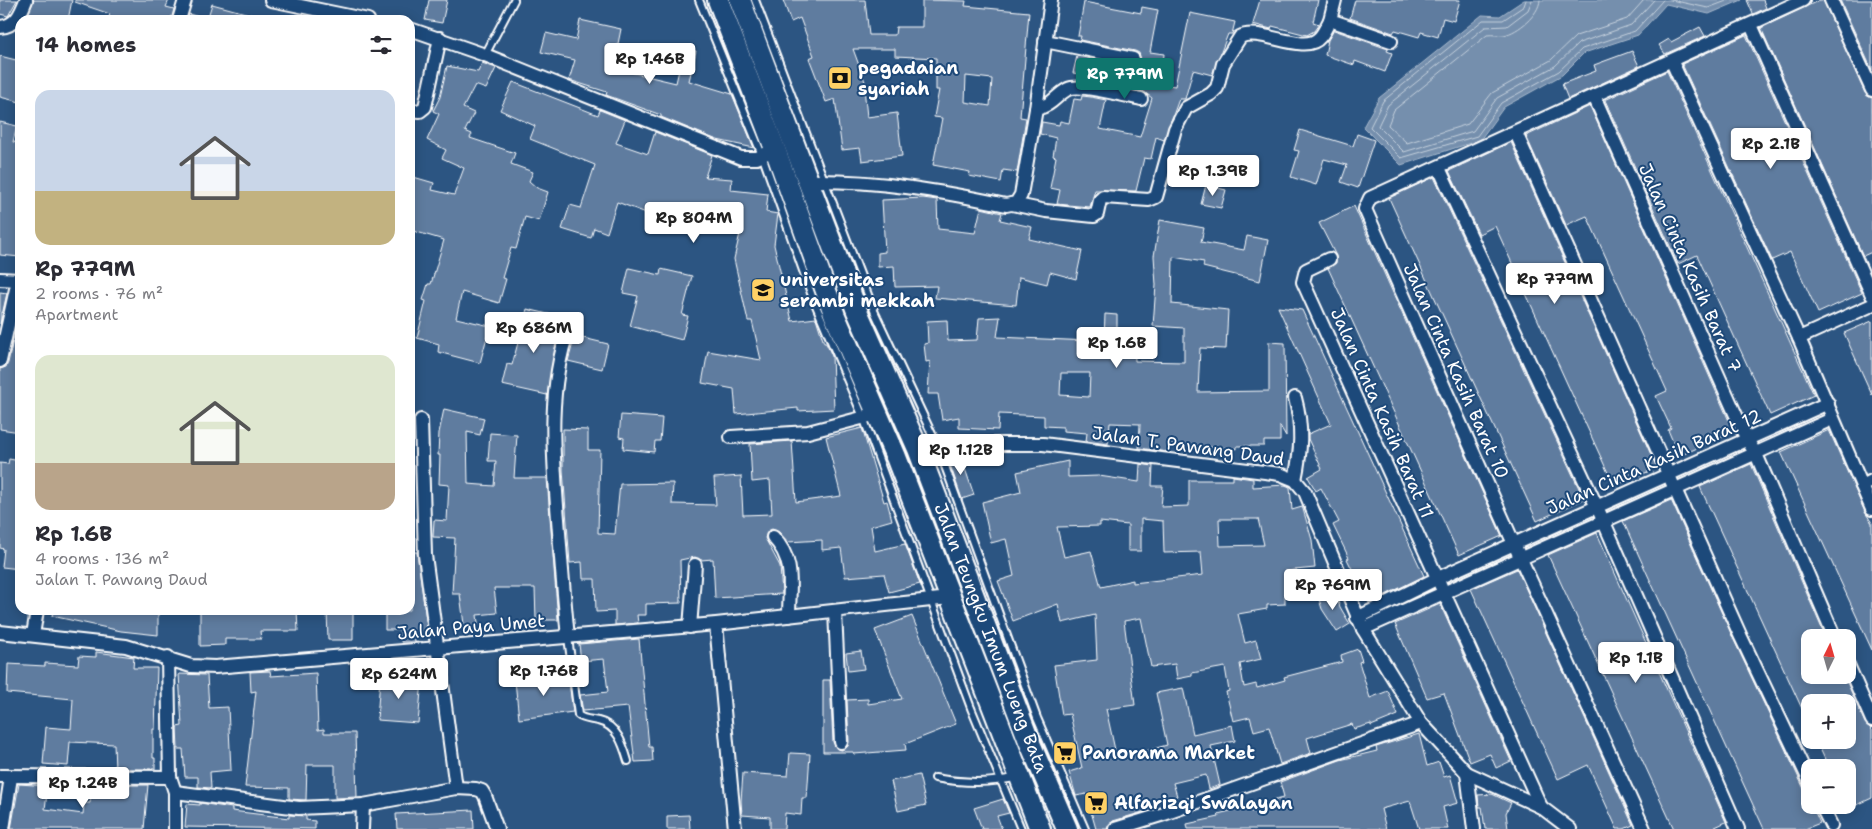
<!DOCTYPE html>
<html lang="en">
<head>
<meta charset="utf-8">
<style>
	:root { --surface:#fff; --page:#f7f7f7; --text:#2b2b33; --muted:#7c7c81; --accent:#0f766e }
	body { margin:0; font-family:"Shantell Sans",sans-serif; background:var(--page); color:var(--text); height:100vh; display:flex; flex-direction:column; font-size:19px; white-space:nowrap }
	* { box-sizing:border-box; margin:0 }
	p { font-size:16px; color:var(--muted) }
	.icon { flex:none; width:28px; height:28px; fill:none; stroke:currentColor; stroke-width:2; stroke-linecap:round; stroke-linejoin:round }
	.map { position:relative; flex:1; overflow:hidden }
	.drawer { position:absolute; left:15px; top:15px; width:400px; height:600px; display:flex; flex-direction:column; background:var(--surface); border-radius:15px; box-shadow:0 2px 12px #0003 }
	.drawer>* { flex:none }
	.needle { width:32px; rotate:5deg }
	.fabs { position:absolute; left:1801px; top:629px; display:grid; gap:10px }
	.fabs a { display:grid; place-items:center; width:55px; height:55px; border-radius:10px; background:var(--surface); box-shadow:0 2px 12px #0003; font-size:25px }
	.price { position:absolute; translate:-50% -42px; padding:0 11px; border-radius:5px; background:#fff; color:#222; font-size:16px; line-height:32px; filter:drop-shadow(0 1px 2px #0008) }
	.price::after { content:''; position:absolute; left:50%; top:30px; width:15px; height:11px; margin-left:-8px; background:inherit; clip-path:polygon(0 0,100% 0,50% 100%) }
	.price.active { background:var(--accent); color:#fff }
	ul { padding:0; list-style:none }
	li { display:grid; align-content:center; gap:10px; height:265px; padding:0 20px }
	li span { display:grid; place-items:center; height:155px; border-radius:15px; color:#555 }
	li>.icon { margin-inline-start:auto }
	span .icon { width:90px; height:90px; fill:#fffc; stroke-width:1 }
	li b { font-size:21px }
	h2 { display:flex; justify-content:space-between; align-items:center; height:60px; padding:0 20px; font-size:21px }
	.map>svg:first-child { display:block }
	.water { fill:#748fad; stroke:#acbcce }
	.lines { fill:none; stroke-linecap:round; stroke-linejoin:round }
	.shore { stroke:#c7d2de; stroke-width:1 }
	.building { fill:#5e7c9f; stroke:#fff; fill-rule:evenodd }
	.service-casing { stroke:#fff; stroke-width:10 }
	.minor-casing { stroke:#fff; stroke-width:16 }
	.trunk-casing { stroke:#fff; stroke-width:24 }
	.service { stroke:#1f4a7a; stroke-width:6 }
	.minor { stroke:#1f4a7a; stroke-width:12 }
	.trunk { stroke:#1f4a7a; stroke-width:20 }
	.labels { text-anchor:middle; stroke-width:4; stroke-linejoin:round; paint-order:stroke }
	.poi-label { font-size:18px; font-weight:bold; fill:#fff; stroke:#1f4a7a; text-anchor:start }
	.street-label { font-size:18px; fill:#fff; stroke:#1f4a7a }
</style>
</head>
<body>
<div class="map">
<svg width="1872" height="829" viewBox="0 0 1872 829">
	<rect width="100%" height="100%" fill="#2c5582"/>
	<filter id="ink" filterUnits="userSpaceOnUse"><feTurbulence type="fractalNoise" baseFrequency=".02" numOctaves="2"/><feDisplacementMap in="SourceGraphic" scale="10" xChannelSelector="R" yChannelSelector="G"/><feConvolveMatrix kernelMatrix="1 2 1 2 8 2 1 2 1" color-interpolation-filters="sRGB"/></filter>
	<g filter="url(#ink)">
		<polygon class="water" points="1524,0 1742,0 1709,14 1666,4 1638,35 1584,53 1562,75 1504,107 1480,140 1401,165 1363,127 1379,98 1482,15 1500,16"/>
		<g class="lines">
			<g class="shore">
				<polyline points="1526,0 1524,6 1503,20 1483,20 1383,101 1370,127 1401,158 1477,136 1501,103 1559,71 1582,49 1635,31 1663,0"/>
				<polyline points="1532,0 1528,10 1507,26 1485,27 1388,105 1378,126 1404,152 1473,131 1497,98 1555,66 1579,43 1631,25 1654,0"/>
				<path d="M1540 0C1539 15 1518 32 1504 35 1498 36 1493 34 1487 35L1394 110 1388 125 1407 143 1468 124 1492 93 1551 60 1576 36 1627 19 1644 0"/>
				<polyline points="1671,0 1708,8 1729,0"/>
			</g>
		</g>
		<g class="building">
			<polygon points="0,0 17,0 8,16 0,14"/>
			<polygon points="34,0 72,0 68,20 26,20"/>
			<polygon points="75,0 169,0 166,7 174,9 171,20 108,20 110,14 75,2"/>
			<polygon points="429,0 447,0 442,23 425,20"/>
			<path d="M783 0H865L869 35H895L896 27H922V0L966 1 965 6 1029 12 1020 117 1026 118 1017 172 1003 170 1001 182 969 176 970 172 933 165 942 118 934 117 939 90H936V58L895 56V49H853L867 87 864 88 867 117 897 113 902 156 862 161 860 148 842 150 835 99 826 102 809 58 814 56 800 18 791 22ZM966 76 992 79 990 106 965 102Z"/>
			<polygon points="1260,0 1318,0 1313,22 1319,24 1314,31 1307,35 1272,26 1271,29 1253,24"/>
			<polygon points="1355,0 1460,0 1454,21 1443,18 1438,37 1421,32 1419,37 1395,30 1393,33 1350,18"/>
			<polygon points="1747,0 1763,0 1766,8 1753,14"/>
			<polygon points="1820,0 1823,0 1865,93 1872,98 1872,252 1863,256 1761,28"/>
			<polygon points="1840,0 1872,0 1872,70"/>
			<polygon points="1084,2 1141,13 1142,7 1158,10 1150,52 1164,54 1161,84 1175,86 1190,13 1235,22 1232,34 1228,34 1212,75 1193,70 1185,99 1179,99 1164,140 1156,137 1151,159 1144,158 1136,191 1095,190 1090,207 1057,204 1060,190 1050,188 1056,157 1053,156 1056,138 1040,134 1042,122 1059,125 1060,121 1069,123 1074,99 1081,100 1082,96 1091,97 1106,100 1100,129 1140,137 1152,98 1143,91 1086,80 1087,75 1073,73 1077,56 1132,67 1139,65 1141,60 1139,53 1135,51 1080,40 1081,36 1078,36"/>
			<polygon points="212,4 257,16 256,20 207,20"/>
			<polygon points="189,14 199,17 198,20 187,20"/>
			<polygon points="580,20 621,29 613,68 676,83 684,48 696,51 689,81 732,94 754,148 717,140 661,117 661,115 606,95 607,92 569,80 575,60 541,52 546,33 576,40"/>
			<polygon points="1700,27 1705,36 1665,54 1659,45 1669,39 1671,42"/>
			<polygon points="1334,30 1388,49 1387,51 1392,53 1385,72 1355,61 1354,65 1325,55 1328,40"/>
			<polygon points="1746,35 1862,293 1818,313 1790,252 1772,260 1682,64"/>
			<polygon points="1632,51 1639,66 1568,99 1562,84 1596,71 1594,65"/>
			<polygon points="0,56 20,61 20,102 0,97"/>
			<polygon points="482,63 496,68 486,89 475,85 463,108 474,113 465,131 472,134 470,138 515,153 511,164 533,172 529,181 537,188 548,192 539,221 525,217 516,249 511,248 502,278 506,279 499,303 462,292 456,318 490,326 480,363 438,352 439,344 417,338 426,301 423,300 428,284 431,284 444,240 410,230 410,176 434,183 432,190 454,195 464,168 442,158 446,150 427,140 439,114 433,111 440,97 447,66 478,72"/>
			<polygon points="1667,71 1814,395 1770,415 1697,255 1678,264 1605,100"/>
			<polygon points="513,82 598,115 600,110 625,120 616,143 648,154 655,132 712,155 705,177 732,179 731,190 768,194 766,212 778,214 774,245 792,321 816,318 824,343 826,343 832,356 834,409 798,411 798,408 736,414 734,389 702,383 708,351 761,360 752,321 748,321 734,259 741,229 714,227 714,232 666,217 665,220 617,202 607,233 594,228 591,238 562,229 570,205 581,208 595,165 530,139 535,126 500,110"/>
			<polygon points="1590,106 1734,432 1679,456 1668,430 1671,428 1656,396 1667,391 1587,216 1566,225 1526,136"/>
			<polygon points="0,122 17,126 13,142 20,143 20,257 0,255"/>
			<polygon points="1300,130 1353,146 1357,134 1374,140 1358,188 1341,182 1347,165 1324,159 1316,185 1291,177 1299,151 1294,150"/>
			<polygon points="1511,142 1657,468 1614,486 1495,226 1479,234 1449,171"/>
			<polygon points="1434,177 1584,499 1537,521 1389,198"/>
			<polygon points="1206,185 1226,190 1221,208 1201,204"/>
			<polygon points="923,198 937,200 938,229 975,233 981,208 1002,213 1000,220 1032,227 1029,239 1082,251 1076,279 1050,272 1047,284 1019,277 1016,305 935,298 937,286 895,287 894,266 878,267 878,253 885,252 882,200"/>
			<polygon points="1354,206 1502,536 1459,555 1328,268 1336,263 1336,256 1319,223"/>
			<path d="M1160 220 1204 228 1201 242 1244 250 1247 236 1268 240 1260 281 1203 267 1204 262 1173 257 1172 304 1228 310 1226 349 1200 348 1198 392 1269 391V342L1285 343 1286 436 1280 426V441H1264V446H1237V449L1168 444 1167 452 1139 448 1140 424 1110 423 1108 444 1086 441 1087 433 1063 431V427L1044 426V416L999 414 998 430 959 428V417L942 420 938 394H928L930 361 926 362 924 344 928 343 927 321 947 320 948 341 977 340 979 318 1000 317 997 337 1090 341V339L1104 340 1105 314 1117 315V338L1134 339 1135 361 1184 362V328L1153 326 1156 285 1154 256ZM1061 373H1090L1089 397 1060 395Z"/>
			<polygon points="629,268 660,275 661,269 692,276 682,315 688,316 682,340 630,326 638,296 623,293"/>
			<polygon points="0,292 7,293 0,324"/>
			<polygon points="1278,307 1302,310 1424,576 1369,603 1347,559 1349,558 1333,525 1339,522 1321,488 1316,491 1308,477 1322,469 1308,439 1308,434 1331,424"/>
			<polygon points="20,308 20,432 0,429 0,369 6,367 8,363"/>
			<polygon points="527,309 561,317 547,395 502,385 507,364 512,365"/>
			<polygon points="1872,321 1872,395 1844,333"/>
			<polygon points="575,336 608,344 602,369 568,361"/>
			<polygon points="444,409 484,418 480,435 467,432 468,484 494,486 496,461 488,461 490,433 517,435 514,478 547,478 558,620 536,620 535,588 494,588 497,613 477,615 479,630 465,632 460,594 452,594 455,538 433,537 434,520 447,521 449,485 439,484 440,455 438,455 439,433"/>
			<polygon points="621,415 662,418 660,441 655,441 654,452 623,449 624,438 619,437"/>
			<polygon points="862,428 884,502 887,501 892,520 871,526 875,551 905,544 920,584 889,592 884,574 845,577 841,548 822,550 822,540 788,542 779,532 772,529 768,531 765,538 780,566 782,594 715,598 713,559 701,560 695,557 680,560 681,603 646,604 646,615 637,615 638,623 615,625 615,611 596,612 595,579 583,579 582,562 570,563 563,470 563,429 588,430 588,450 600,450 598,533 615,534 620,484 673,483 672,504 716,505 714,478 741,476 743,515 772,514 770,480 752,482 750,444 792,441 796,502 841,496 826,437"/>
			<polygon points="1829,430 1865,512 1872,523 1872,650 1781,452"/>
			<polygon points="960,454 974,495 962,499 947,456"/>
			<polygon points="9,459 20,461 20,569 2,567 4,549 0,548 0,463 8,464"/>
			<path d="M1068 461V477L1099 476 1139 482 1140 464 1153 466 1152 486H1163L1161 507 1189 506V480H1233V476L1253 479V487L1285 485 1290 487 1292 510 1302 507 1303 509 1312 540 1315 568 1285 571V604L1267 605V609L1238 614 1245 643 1256 640 1261 659 1240 664 1244 687 1256 684 1257 688 1285 680 1284 677 1342 662 1341 655 1358 649 1362 661 1359 662 1370 698 1388 691 1398 715 1371 726V724L1354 729 1352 724 1307 738 1311 753 1280 764 1269 727 1254 731 1250 717 1233 721 1226 692 1229 691 1225 667 1192 673V676L1177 679 1175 664 1151 667 1141 618 1124 621 1135 705 1106 709 1117 759 1167 745 1156 693 1183 688 1193 734 1232 725 1235 741 1211 746 1220 785 1209 789 1206 775 1173 783 1177 796 1151 804 1153 809 1113 821 1107 829H1096L1086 794 1076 796 1069 772 1082 768 1070 714 1062 715 1054 665 1097 660 1095 615 1062 623 1058 604 1013 621 998 581 1014 576 1006 539 991 543 982 502 1021 492 1017 472ZM1141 519 1163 521 1164 553 1201 552 1203 575 1133 583V580L1101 587 1091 551 1064 557 1057 527 1100 526V522L1128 525V551H1141ZM1219 519H1258L1264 545 1220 546Z"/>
			<polygon points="1751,464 1826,638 1810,638 1810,675 1844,675 1865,723 1872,730 1872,798 1848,809 1848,768 1829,768 1816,740 1848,740 1848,702 1810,702 1810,726 1700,487"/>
			<polygon points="1671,500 1734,640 1820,823 1805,829 1764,829 1623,521"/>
			<polygon points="1597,533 1726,822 1711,829 1674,829 1548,555"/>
			<polygon points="410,552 417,552 428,635 415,635 415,642 401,642 400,630 385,630 385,610 410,610"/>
			<polygon points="1517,569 1633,825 1624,829 1617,829 1588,765 1558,779 1471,589"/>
			<polygon points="1334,591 1340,607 1350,624 1337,632 1322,609 1318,596"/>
			<polygon points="1440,604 1511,761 1496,768 1490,754 1470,762 1444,693 1427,698 1395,624"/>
			<polygon points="53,610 130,610 158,613 158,635 121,631 52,616"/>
			<polygon points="200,610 297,610 298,631 260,631 261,639 225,639 225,645 200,646"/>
			<polygon points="327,610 353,610 353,640 328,640"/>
			<polygon points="912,616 956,724 905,744 906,750 854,754 853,752 823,752 823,680 830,680 833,742 837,749 842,750 848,746 849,742 847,700 868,699 868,704 902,699 875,630"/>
			<polygon points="639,639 649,747 652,747 653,761 635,762 628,707 583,711 580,695 608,692 604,659 581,661 579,644"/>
			<polygon points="861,651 864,669 848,671 846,653"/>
			<polygon points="96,652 134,657 133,668 157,668 155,729 153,729 153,758 155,758 155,769 115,769 114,744 70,742 68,766 43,764 46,727 71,729 73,699 7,693 8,664 45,666 45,663 78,665 79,656 96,657"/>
			<polygon points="270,671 271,676 316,673 318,730 324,729 324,733 355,733 357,797 335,798 335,765 307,765 306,800 289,799 289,788 245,787 256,691 251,692 250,672"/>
			<polygon points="179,674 207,675 209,708 228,707 231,770 210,772 211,788 198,787 198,777 185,777 183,749 178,749 177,727 182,726"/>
			<polygon points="568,674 573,712 519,719 515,681"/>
			<polygon points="380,678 422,681 418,723 377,720"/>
			<polygon points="1419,734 1427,766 1439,762 1444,777 1450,775 1458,803 1443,807 1448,829 1419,829 1410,801 1381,809 1386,829 1188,829 1187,824 1219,817 1218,814 1250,806 1251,812 1274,806 1272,800 1284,797 1280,782 1340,760 1377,751 1376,747"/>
			<polygon points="790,753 810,754 807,798 802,798 801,815 785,813 784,829 770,829 770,817 742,815 741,801 743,773 788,776"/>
			<polygon points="919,775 926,805 898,811 891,781"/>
			<polygon points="19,784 48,786 45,809 83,814 84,803 90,803 92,785 148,785 144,829 11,829"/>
			<polygon points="1492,794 1511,803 1506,813 1508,829 1485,829 1482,807 1479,807 1478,795"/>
			<polygon points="1003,799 1009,813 997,816 1002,829 982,829 974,808"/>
			<polygon points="200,803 232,808 232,811 289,818 289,815 306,816 306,820 315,821 315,829 185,827 187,804 200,805"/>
			<polygon points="473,810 474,829 397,829 396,814"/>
			<polygon points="689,815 690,829 667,829 667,816"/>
		</g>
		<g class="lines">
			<defs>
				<g id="service">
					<polyline points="699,0 762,155 812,296 863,417 971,708 1021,829"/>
					<polyline points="755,0 875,313 938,447 1037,718 1085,829"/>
					<polyline points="485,55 514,0"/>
					<path d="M568 637 578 715C584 720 591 719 598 721 617 725 623 744 628 761"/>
					<path d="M935 778C963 783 990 784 1018 777"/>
				</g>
				<g id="minor">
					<polyline points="271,0 368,20"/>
					<polyline points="1335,0 1330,20 1391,41"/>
					<polyline points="1831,0 1872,90"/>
					<polyline points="179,20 185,0"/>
					<polyline points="1751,25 1872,295"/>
					<path d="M0 27C16 26 21 13 26 0"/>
					<polyline points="410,29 485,55 741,158 757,158 775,149"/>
					<polyline points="1045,41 1133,59"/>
					<polyline points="1672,62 1799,338"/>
					<polyline points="1594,96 1747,440 1756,454 1835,638"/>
					<path d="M1036 109C1053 105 1055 96 1068 89 1080 83 1126 96 1141 99"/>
					<polyline points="410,110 420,111 425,107 440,38"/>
					<polyline points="1516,133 1741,637 1810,782"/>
					<polyline points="1439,168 1603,520 1738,829"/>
					<path d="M809 181C877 180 940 191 1006 205L1016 203 1021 195 1036 109 1051 0"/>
					<path d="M1012 204 1046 211 1094 216 1097 214 1100 200 1103 197 1149 200 1156 197 1175 129 1186 108 1211 94 1217 88 1223 64 1240 37C1259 26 1305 56 1320 37 1324 33 1327 25 1330 20"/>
					<polyline points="1329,259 1306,270 1303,282 1541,807"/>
					<polyline points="0,279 20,280"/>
					<polyline points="1872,305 1799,338 1862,486 1872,481"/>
					<polyline points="0,361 18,280"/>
					<polyline points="421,420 425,555 456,788"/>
					<polyline points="731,437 808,432 877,414"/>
					<polyline points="918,449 997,444 1043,444 1280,474 1295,480 1305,492 1363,629 1421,723 1467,773 1474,829"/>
					<path d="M1295 480C1301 451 1303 427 1295 398"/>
					<polyline points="1862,486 1872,509"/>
					<path d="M773 537C796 561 789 586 789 616"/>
					<polyline points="835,611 841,742"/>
					<polyline points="1357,618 1438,578 1828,403"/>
					<polyline points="716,624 735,829"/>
					<polyline points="690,627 695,565"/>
					<polyline points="1363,629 1832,419"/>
					<polyline points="0,632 126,646 191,666 215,667 716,624 949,598"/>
					<polyline points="33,635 37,610"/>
					<path d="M568 637C564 598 561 559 558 519 553 454 547 390 569 327"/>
					<polyline points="168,657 170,777 175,792 175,829"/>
					<polyline points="1848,665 1872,720"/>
					<polyline points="1467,773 1541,807 1570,829"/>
					<polyline points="0,776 170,777"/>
					<polyline points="175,792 299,808 363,805 456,788 476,789 482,791 485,796 497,829"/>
					<polyline points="1821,805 1831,825"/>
					<polyline points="3,829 11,777"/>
					<polyline points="362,829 363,805"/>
					<polyline points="1115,829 1164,814 1421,723"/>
					<polyline points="1644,829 1514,544 1365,209 1370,198 1803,0"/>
				</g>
				<g id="trunk">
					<polyline points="718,0 775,149 835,316 896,457 1040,829"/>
					<polyline points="740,0 857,311 918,449 1029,741 1067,829"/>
				</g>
			</defs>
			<use href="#service" class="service-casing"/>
			<use href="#minor" class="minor-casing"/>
			<use href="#trunk" class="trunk-casing"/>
			<use href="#service" class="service"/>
			<use href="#minor" class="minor"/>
			<use href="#trunk" class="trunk"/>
		</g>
	</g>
	<defs>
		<symbol id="bank-square" viewBox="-11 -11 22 22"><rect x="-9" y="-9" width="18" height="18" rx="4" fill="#ffd166" stroke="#1f4a7a"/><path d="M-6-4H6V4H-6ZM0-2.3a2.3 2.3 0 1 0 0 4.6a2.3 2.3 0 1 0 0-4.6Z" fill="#111"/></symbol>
		<symbol id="university-square" viewBox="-11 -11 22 22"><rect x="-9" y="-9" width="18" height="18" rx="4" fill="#ffd166" stroke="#1f4a7a"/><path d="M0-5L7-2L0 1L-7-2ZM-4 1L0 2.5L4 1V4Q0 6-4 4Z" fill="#111"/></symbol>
		<symbol id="supermarket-square" viewBox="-11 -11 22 22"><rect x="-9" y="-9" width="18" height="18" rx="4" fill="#ffd166" stroke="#1f4a7a"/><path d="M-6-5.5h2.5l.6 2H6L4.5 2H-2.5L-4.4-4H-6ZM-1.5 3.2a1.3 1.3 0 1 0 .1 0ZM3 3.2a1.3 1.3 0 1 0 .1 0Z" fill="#111"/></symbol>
	</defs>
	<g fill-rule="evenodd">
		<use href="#bank-square" x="826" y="64" width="28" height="28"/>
		<use href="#university-square" x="749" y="276" width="28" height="28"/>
		<use href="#supermarket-square" x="1051" y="739" width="28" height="28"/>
		<use href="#supermarket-square" x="1082" y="789" width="28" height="28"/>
	</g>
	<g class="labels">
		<g class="poi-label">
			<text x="858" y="74">pegadaian<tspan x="858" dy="21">syariah</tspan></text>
			<text x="780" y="286">universitas<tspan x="780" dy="21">serambi mekkah</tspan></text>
			<text x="1082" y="759">Panorama Market</text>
			<text x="1114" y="809">Alfarizqi Swalayan</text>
		</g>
		<g class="street-label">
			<text transform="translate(1690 268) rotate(66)" y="6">Jalan Cinta Kasih Barat 7</text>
			<text transform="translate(1456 371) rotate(66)" y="6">Jalan Cinta Kasih Barat 10</text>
			<text transform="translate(1382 413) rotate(66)" y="6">Jalan Cinta Kasih Barat 11</text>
			<text transform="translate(1188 446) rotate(8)" y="6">Jalan T. Pawang Daud</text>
			<text transform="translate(1654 462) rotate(-24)" y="6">Jalan Cinta Kasih Barat 12</text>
			<text transform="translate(471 627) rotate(-5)" y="6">Jalan Paya Umet</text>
			<text transform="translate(991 638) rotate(69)" y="6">Jalan Teungku Imum Lueng Bata</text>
		</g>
	</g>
</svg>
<div class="fabs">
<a><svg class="needle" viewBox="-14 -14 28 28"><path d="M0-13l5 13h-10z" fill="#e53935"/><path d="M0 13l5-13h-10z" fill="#7c7c81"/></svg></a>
<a>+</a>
<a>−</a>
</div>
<b class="price" style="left:650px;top:85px">Rp 1.46B</b>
<b class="price active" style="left:1125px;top:100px">Rp 779M</b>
<b class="price" style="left:1771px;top:170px">Rp 2.1B</b>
<b class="price" style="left:1213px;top:197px">Rp 1.39B</b>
<b class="price" style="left:694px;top:244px">Rp 804M</b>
<b class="price" style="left:1555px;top:305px">Rp 779M</b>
<b class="price" style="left:534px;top:354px">Rp 686M</b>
<b class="price" style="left:1117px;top:369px">Rp 1.6B</b>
<b class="price" style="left:961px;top:476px">Rp 1.12B</b>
<b class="price" style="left:1333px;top:611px">Rp 769M</b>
<b class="price" style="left:1636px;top:684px">Rp 1.1B</b>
<b class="price" style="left:544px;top:697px">Rp 1.76B</b>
<b class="price" style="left:399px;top:700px">Rp 624M</b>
<b class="price" style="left:83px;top:809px">Rp 1.24B</b>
<section class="drawer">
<h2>14 homes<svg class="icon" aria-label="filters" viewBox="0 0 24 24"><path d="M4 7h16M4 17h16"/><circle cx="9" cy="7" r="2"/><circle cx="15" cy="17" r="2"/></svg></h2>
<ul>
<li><span style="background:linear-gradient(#c9d6e8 65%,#c2b280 0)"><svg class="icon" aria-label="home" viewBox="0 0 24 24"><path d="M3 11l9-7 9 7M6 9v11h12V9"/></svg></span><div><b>Rp 779M</b><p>2 rooms · 76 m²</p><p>Apartment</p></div></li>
<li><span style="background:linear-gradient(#dfe7d0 70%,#b9a48a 0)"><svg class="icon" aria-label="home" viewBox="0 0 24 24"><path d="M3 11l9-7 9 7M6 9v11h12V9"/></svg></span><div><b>Rp 1.6B</b><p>4 rooms · 136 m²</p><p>Jalan T. Pawang Daud</p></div></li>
</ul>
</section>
</div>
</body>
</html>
